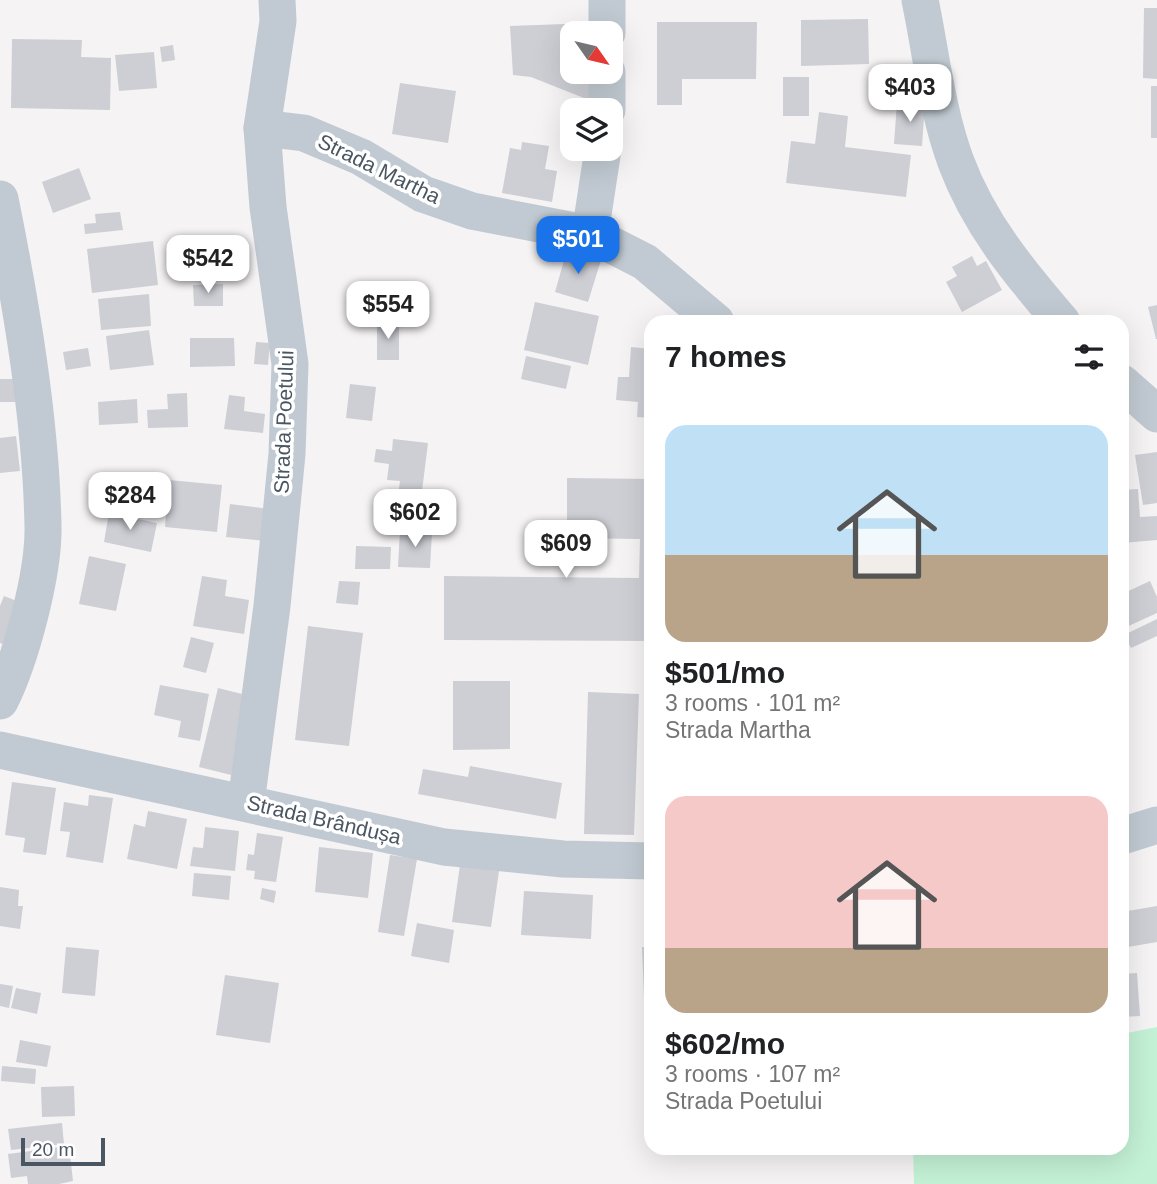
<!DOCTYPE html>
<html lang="en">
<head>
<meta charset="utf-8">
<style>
	:root { --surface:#fff; --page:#f6f6f6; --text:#202124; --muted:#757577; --accent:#1a73e8 }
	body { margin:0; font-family:Arial,sans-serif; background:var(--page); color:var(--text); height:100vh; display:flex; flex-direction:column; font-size:26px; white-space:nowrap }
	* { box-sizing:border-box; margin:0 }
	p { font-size:23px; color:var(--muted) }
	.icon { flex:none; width:38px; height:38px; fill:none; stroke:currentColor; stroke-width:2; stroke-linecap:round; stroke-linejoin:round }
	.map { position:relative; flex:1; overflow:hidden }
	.details { position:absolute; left:644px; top:315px; width:485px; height:840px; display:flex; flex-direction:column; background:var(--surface); border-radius:21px; box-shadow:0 7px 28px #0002 }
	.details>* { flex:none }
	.needle { width:46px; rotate:124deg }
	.tools { position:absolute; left:560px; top:21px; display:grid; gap:14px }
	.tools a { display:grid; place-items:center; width:63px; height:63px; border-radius:14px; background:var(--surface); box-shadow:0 7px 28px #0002; font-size:35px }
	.scale { position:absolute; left:21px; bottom:18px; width:84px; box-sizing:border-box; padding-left:7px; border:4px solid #4a5661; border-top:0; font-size:19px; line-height:24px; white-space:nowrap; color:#4a5661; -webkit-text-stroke:5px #fff; paint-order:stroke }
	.price { position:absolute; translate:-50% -60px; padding:0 16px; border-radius:14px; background:#fff; color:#222; font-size:23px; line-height:46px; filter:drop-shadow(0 2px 4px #0008) }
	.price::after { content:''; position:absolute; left:50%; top:42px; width:21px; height:16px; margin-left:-10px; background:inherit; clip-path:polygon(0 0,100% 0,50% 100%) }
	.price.selected { background:var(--accent); color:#fff }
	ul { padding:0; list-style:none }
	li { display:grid; align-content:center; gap:14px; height:371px; padding:0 21px }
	li span { display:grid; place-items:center; height:217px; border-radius:21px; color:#555 }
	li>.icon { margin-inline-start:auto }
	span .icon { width:126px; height:126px; fill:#fffc; stroke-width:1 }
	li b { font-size:30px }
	h2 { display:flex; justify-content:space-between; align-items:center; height:84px; padding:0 21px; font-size:30px }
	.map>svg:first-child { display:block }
	.green { fill:#c3f1d5 }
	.building { fill:#cdcfd5 }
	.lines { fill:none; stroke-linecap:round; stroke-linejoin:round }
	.minor { stroke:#c1cad2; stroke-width:37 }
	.labels { text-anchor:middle; stroke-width:7; stroke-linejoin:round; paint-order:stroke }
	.street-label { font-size:21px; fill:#4a5661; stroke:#fff }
</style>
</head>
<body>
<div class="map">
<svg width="1157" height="1184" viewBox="0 0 1157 1184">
	<rect width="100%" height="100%" fill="#f5f3f3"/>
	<polygon class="green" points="1157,1027 1157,1184 914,1184 913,1148 1122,1148 1122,1034"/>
	<g class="building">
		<polygon points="1144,8 1157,8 1157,79 1143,78"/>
		<polygon points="868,19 869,64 801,66 801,20"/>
		<polygon points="657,22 757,22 756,79 682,79 682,105 657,105"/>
		<polygon points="592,23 593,33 572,33 572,72 593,72 594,102 531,77 513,75 510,26"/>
		<polygon points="12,39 82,40 81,57 111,58 110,110 11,108"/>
		<polygon points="173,45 175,60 162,62 160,47"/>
		<polygon points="154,52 157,88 119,91 115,55"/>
		<rect x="783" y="77" width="26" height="39"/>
		<polygon points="400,83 456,91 448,143 392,134"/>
		<rect x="1151" y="86" width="6" height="52"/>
		<polygon points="897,102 925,104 922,146 894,144"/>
		<polygon points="819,112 848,116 845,147 911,155 906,197 786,183 791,141 815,144"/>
		<polygon points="522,142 549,146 545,169 557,171 552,202 502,193 510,148 521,150"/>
		<polygon points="79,168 91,199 53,213 42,182"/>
		<polygon points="120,212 123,230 85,234 84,224 96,223 95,214"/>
		<polygon points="153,241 158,285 92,293 87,249"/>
		<polygon points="567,250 601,260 588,302 555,292"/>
		<polygon points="972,256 977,266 986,261 1002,290 962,312 946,282 957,276 952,267"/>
		<polygon points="223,284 223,306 194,306 193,285"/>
		<polygon points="149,294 151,326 101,330 98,299"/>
		<polygon points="535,302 599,316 588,365 524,350"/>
		<polygon points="1157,305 1157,339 1156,339 1148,307"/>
		<rect x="377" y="322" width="22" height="38"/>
		<polygon points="149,330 154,365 110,370 106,336"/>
		<polygon points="190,338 234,338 235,366 190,367"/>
		<polygon points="256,342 270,343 268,365 254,364"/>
		<polygon points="631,347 651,349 651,418 637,417 638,402 616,400 618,377 629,377"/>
		<polygon points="88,348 91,366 66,370 63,352"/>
		<polygon points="526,356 571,366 566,389 521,379"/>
		<rect x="0" y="379" width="28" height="23"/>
		<polygon points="350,384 376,387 372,421 346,418"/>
		<polygon points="187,393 188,427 148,428 147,410 168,409 167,394"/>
		<polygon points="229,395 245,397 244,411 265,414 263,433 224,429"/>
		<polygon points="137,399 138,423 99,425 98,402"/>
		<polygon points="16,436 20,471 0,473 0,438"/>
		<polygon points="393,439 428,443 421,499 398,496 400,481 387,480 389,464 374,462 376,449 392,451"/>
		<polygon points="1157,452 1157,503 1143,505 1135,455"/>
		<polygon points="567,478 651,479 651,641 444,640 444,576 639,578 640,539 567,538"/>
		<polygon points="169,480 222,485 217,532 165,527"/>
		<polygon points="1138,489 1140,517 1157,516 1157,540 1122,543 1122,490"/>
		<polygon points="230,504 269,509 265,541 226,537"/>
		<polygon points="109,513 157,523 151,552 104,542"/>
		<polygon points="400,530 432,532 430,568 398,567"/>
		<polygon points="356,546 391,547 390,569 355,569"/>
		<polygon points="89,556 126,564 116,611 79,604"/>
		<polygon points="202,576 227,580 225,596 249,600 244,634 193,626"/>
		<polygon points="339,581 360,582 358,605 336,603"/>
		<polygon points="1150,581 1157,597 1157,613 1122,629 1122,594"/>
		<polygon points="4,596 30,606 13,648 0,643 0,606"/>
		<polygon points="1157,619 1157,636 1131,648 1124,635"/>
		<polygon points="308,626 363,633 349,746 295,740"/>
		<polygon points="191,637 214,643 206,673 183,667"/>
		<polygon points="453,681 510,681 510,749 453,750"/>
		<polygon points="160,685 209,694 200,741 178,737 181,721 154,715"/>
		<polygon points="218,688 250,696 231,775 199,767"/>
		<polygon points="588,692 639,694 634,835 584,834"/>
		<polygon points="470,766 562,783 556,819 418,794 423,769 468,777"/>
		<polygon points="12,782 56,788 46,855 23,852 25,838 5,835"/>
		<polygon points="89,795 113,798 103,863 66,857 70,832 60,831 64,802 88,806"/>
		<polygon points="148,811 187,819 177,869 127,859 134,824 145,827"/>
		<polygon points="205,827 239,831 235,871 190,866 193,847 203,848"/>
		<polygon points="257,833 283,837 276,882 254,879 255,871 246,870 248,854 254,855"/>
		<polygon points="319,847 373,853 368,898 315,892"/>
		<polygon points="390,855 417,859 404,936 378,932"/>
		<polygon points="460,865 499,871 491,927 452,922"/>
		<polygon points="194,873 231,876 229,900 192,896"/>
		<polygon points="0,887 19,890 18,906 23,906 20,929 0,926"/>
		<polygon points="262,888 276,891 274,903 260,899"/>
		<polygon points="524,891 593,895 591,939 521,935"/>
		<polygon points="1157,906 1157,942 1122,948 1122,912"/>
		<polygon points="417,923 454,930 449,963 411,956"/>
		<polygon points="66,947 99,950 95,996 62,993"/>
		<polygon points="642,947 651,947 651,997 644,997"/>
		<polygon points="1137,973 1140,1016 1122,1017 1122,974"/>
		<polygon points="225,975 279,983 270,1043 216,1035"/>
		<polygon points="0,984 13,986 9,1008 0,1006"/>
		<polygon points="16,988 41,993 37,1014 11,1008"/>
		<polygon points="20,1040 51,1046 47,1067 16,1062"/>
		<polygon points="2,1066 36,1069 35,1084 1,1081"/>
		<polygon points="74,1086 75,1116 42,1117 41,1087"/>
		<polygon points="62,1123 64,1144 11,1150 8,1129"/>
		<polygon points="69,1146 73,1181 59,1184 28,1184 27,1176 11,1178 8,1154"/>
	</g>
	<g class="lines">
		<g class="minor">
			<polyline points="607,0 607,33"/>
			<path d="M920 0C931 53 937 111 956 162 979 224 1019 272 1062 322"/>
			<polyline points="607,110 607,72"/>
			<polyline points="262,128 304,133 361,157 423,194 472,211 590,234 645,262 716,322"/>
			<path d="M0 199C21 303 41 420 43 526 44 573 21 659 0 701"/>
			<polyline points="590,234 603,149"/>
			<polyline points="1122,383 1157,414"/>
			<polyline points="0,750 444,847 563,859 651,861"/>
			<polyline points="246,803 272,606 287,454 290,364 268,207 262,128 278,21 277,0"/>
			<polyline points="1122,836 1157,825"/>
		</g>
	</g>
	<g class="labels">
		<g class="street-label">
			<text transform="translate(379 169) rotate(26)" y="7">Strada Martha</text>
			<text transform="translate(284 422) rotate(-88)" y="7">Strada Poetului</text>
			<text transform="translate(324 820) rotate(13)" y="7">Strada Brândușa</text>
		</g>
	</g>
</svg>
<div class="tools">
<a><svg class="needle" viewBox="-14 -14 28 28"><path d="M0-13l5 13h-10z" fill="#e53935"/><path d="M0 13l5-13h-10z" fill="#757577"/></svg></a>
<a><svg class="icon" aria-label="layers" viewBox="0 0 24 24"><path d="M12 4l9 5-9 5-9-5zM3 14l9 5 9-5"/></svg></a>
</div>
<div class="scale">20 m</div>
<b class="price" style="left:910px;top:124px">$403</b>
<b class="price selected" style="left:578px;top:276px">$501</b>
<b class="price" style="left:208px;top:295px">$542</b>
<b class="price" style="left:388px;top:341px">$554</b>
<b class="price" style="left:130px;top:532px">$284</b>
<b class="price" style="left:415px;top:549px">$602</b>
<b class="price" style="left:566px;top:580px">$609</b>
<section class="details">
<h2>7 homes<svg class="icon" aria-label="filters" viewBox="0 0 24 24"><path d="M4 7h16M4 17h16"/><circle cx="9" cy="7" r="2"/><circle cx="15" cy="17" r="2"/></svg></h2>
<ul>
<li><span style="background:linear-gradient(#bfe0f5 60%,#b9a48a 0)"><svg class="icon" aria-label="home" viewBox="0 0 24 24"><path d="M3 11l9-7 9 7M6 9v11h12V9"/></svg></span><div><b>$501/mo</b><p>3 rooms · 101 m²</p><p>Strada Martha</p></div></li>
<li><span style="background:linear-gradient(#f6c9c9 70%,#b9a48a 0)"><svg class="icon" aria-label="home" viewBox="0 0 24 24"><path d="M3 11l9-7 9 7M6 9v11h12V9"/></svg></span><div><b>$602/mo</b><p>3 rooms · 107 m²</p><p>Strada Poetului</p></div></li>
</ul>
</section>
</div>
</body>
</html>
